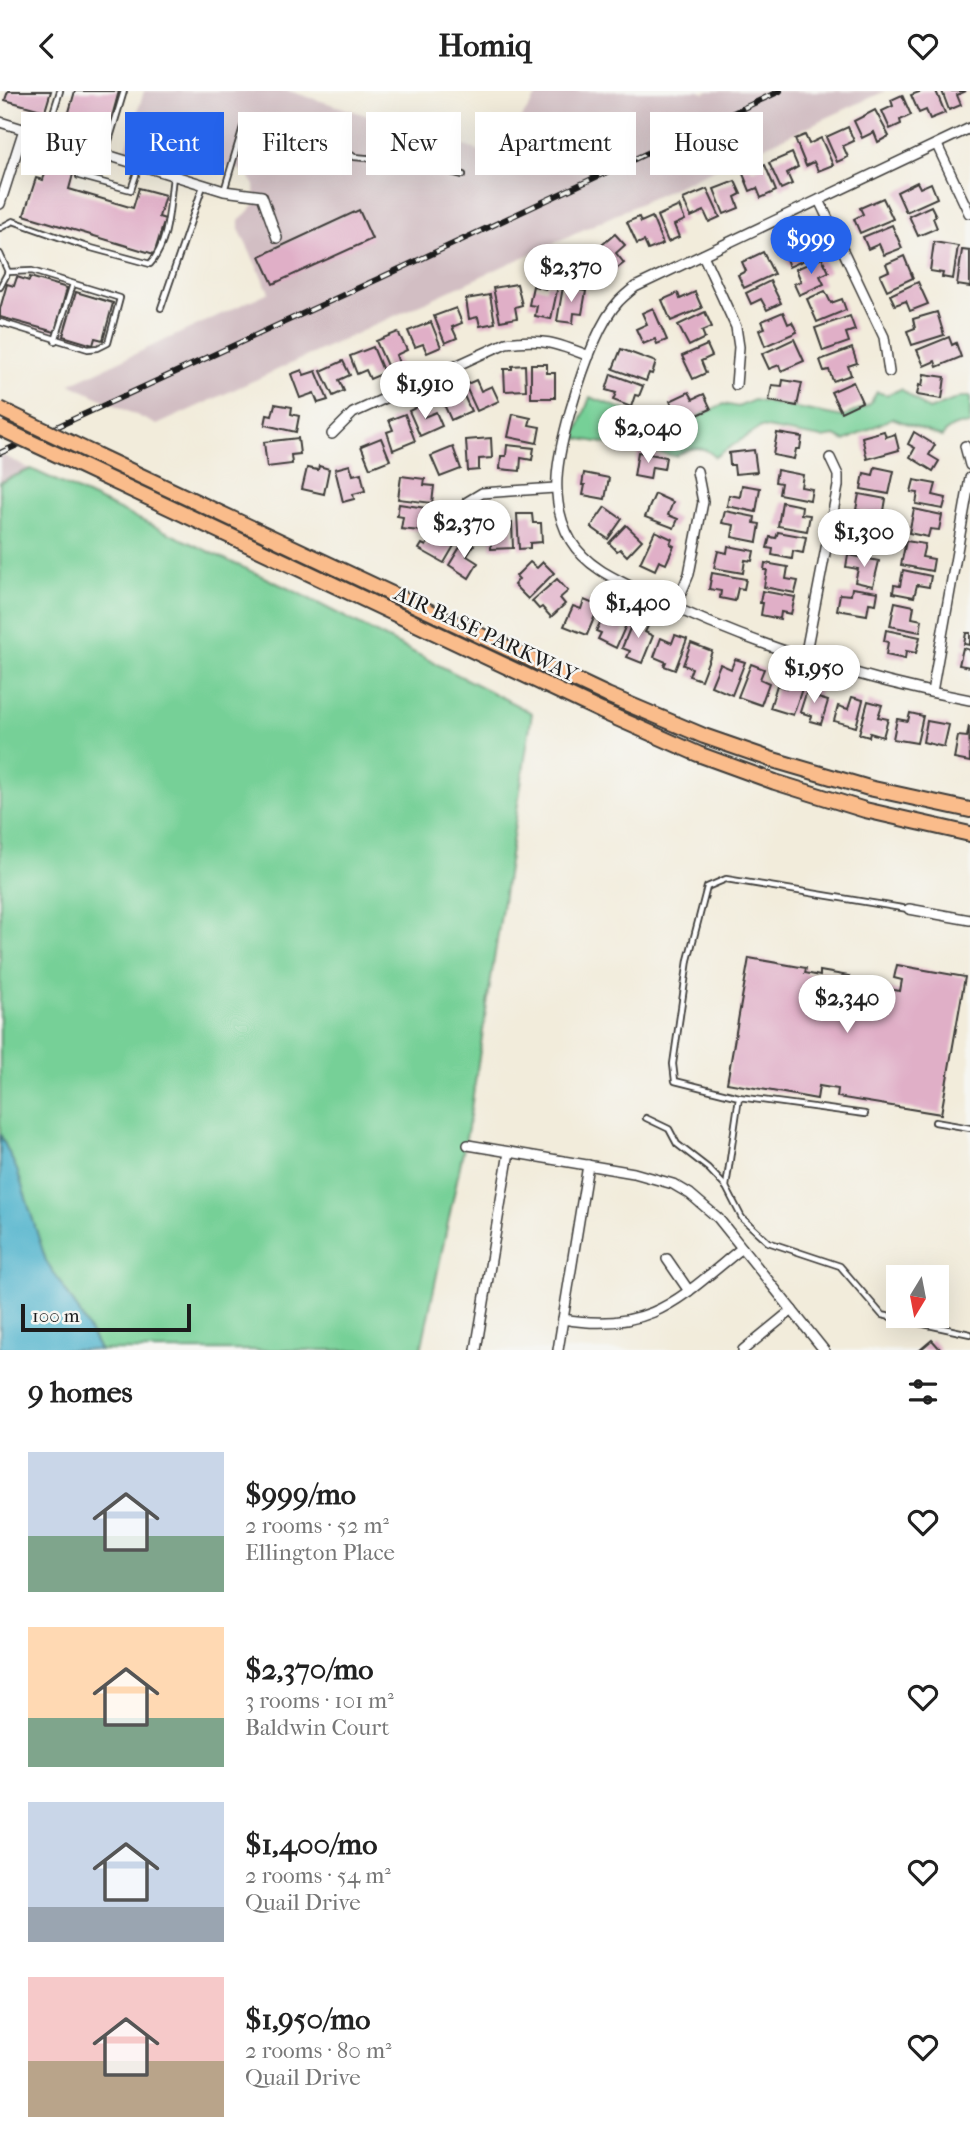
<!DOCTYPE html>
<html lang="en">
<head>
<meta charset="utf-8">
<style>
	:root { --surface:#fff; --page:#f2f2f2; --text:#222; --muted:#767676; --accent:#2563eb }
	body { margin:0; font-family:"IM FELL French Canon",serif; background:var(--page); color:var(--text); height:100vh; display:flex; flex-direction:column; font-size:26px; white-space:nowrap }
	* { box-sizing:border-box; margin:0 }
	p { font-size:23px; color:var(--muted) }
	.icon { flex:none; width:38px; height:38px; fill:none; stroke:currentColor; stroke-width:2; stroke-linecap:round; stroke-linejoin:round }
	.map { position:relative; height:1259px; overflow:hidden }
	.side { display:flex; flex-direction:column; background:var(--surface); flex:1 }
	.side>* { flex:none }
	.top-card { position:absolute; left:21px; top:21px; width:929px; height:63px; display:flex; gap:14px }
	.needle { width:46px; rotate:190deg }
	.buttons { position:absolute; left:886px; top:1174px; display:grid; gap:14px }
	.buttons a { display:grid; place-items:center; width:63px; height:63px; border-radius:0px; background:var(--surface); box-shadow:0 7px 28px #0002; font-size:35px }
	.scale { position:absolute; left:21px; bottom:18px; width:170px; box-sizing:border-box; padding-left:7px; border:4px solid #1c1c1c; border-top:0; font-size:19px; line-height:24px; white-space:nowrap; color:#1c1c1c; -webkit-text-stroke:5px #f6f6f2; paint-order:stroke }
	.price { position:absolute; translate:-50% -60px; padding:0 16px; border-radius:24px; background:#fff; color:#222; font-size:23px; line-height:46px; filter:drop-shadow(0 2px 4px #0008) }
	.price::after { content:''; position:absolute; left:50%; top:42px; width:21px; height:16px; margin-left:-10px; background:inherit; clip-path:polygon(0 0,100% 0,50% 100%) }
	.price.selected { background:var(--accent); color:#fff }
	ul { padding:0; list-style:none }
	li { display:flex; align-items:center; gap:21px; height:175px; padding:0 28px }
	li span { display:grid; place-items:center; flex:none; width:196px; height:140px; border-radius:0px; color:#555 }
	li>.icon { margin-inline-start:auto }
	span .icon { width:84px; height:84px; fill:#fffc; stroke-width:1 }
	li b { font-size:30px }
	h2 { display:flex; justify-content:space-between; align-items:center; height:84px; padding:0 28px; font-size:30px }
	.pill { padding:0 24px; border-radius:0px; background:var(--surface); box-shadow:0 7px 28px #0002; font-size:24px; line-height:63px }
	.pill.selected { background:var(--accent); color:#fff }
	header { display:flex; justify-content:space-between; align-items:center; height:91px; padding:0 28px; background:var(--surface); font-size:32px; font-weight:800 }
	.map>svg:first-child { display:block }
	.industrial { fill:#d2bec3 }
	.green { fill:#76d097; stroke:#49765a; stroke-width:2 }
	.water { fill:#4db2cc; stroke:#346774; stroke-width:2 }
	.building { fill:#e0afc7 }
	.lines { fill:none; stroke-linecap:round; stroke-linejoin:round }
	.lane-casing { stroke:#3c3b39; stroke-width:8 }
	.street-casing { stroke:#3c3b39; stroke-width:12 }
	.primary-casing { stroke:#3c3b39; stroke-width:18 }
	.lane { stroke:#fff; stroke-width:4.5 }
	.street { stroke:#fff; stroke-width:9 }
	.primary { stroke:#fabc8b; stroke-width:14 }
	.rail-casing { stroke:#1c1c1c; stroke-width:6 }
	.rail { stroke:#f6f6f2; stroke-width:3.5; stroke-dasharray:10; stroke-linecap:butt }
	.primary-bridge-casing { stroke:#3c3b39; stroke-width:18; stroke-linecap:butt }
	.primary-bridge { stroke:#fabc8b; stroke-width:14 }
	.labels { text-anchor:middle; stroke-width:5; stroke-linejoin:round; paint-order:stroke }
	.street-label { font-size:21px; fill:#1c1c1c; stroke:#f6f6f2 }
</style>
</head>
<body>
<header><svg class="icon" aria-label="back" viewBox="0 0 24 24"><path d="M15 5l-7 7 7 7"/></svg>Homiq<svg class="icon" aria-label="heart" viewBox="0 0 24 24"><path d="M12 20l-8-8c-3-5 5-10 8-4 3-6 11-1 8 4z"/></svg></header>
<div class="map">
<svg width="970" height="1259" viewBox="0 0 970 1259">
	<rect width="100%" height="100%" fill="#f6f6f2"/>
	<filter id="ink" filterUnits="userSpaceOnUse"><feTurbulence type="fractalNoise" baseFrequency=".0143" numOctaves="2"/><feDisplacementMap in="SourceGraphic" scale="14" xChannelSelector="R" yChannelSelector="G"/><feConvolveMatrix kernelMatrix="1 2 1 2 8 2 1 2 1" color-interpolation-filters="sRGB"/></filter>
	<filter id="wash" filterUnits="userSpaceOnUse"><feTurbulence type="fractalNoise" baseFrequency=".00686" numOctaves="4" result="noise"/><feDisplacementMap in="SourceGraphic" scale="28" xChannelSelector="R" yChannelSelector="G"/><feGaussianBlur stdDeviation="1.57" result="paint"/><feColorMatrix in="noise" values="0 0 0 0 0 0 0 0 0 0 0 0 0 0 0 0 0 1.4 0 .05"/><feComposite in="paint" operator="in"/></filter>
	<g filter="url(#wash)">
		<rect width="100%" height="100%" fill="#f2ecdb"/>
		<g class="industrial">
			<polygon points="144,0 289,0 496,65 540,0 699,0 704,2 709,0 885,0 157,334 70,293 269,201 239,138 239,130 255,113 254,93 248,85 239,78 221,75 200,81 126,58"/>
			<polygon points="0,363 31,378 0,391"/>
		</g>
		<g class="green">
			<path d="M901 298 929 319 961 306H970V334C959 332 948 336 942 346L892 327 845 350 835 345 822 347 761 336 715 366C703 353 690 356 676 365L575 347 590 306 674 337 724 313 738 316 754 309 843 326 869 314 877 301 887 304Z"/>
			<polygon points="31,378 296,501 532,622 468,1037 421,1259 99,1259 77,1217 46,1170 17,1079 0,1043 0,391"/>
		</g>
		<polygon class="water" points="0,1043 17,1079 46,1170 77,1217 99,1259 0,1259"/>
		<g id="blocks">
			<g class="building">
				<polygon points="8,0 51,0 45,20 5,9"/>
				<polygon points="75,0 119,0 108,40 67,28"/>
				<polygon points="922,0 936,0 945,22 930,28 926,19 919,22 911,4"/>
				<polygon points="942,0 966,0 957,4 961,14 949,19"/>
				<polygon points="902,4 911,24 900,29 901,33 890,38 882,20 893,15 891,9"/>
				<polygon points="875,19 889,45 878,51 874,41 862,47 854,30"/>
				<polygon points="848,36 854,50 843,55 848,66 837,71 826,46"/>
				<polygon points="805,44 809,53 821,47 833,74 818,80 814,71 806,75 795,48"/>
				<polygon points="792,62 798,76 787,82 792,93 781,98 769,72"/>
				<polygon points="49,68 75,76 69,98 133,117 139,97 165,104 159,126 165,128 154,163 24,124 36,87 43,89"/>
				<polygon points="765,74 776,100 761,107 757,97 750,100 741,78 750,75 752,79"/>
				<polygon points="735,90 741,103 735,106 739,117 724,123 714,98"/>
				<polygon points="917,91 920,97 931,92 937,107 906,121 897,101"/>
				<polygon points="707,98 720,126 709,131 704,120 691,126 683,108"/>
				<polygon points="883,107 893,128 860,142 854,128 863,123 860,117"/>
				<polygon points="679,115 685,129 674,134 679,146 668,151 657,125"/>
				<polygon points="931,115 936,125 933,127 937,137 918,145 909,125"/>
				<polygon points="359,119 372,148 273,193 260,165"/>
				<polygon points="639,126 641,131 652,126 663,153 648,159 644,150 637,153 627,131"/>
				<polygon points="892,134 902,157 884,164 879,153 868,158 863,146"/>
				<polygon points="615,143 625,154 616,162 624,172 615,179 597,158"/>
				<polygon points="800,144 803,151 814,146 820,162 789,176 785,165 788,164 783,151"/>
				<polygon points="934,151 958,155 953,188 942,186 943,182 930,180"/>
				<polygon points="962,159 970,160 970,196 957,194"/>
				<polygon points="763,161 774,183 744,197 738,184 746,180 742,171"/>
				<polygon points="904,165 913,187 887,199 880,184 889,180 886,173"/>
				<polygon points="822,167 829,181 820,185 824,193 799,204 794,193 801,190 796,178"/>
				<polygon points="17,186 29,190 30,186 67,197 55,241 0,226 0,218 7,193 14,195"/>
				<polygon points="770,190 781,212 767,219 761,208 751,213 746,202"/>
				<polygon points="918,191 928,213 910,220 906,210 895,214 890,204"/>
				<polygon points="517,193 522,214 515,216 517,227 500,230 493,197"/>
				<polygon points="547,193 558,195 551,228 535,225 537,215 529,214 533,195 546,198"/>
				<polygon points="563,196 586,200 582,223 574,222 573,232 557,230"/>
				<polygon points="825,200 831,212 842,208 846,219 817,231 807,208"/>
				<polygon points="76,201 113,212 103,249 95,247 93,254 63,245"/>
				<polygon points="695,201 702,217 671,230 662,209 678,202 680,208"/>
				<polygon points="490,204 495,232 480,235 478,226 469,228 466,208"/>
				<polygon points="456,217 462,232 452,236 457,247 445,252 434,225"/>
				<polygon points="653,217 667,249 657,253 655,248 643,253 636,238 647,233 642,222"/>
				<polygon points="705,221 712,236 702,240 705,247 689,255 678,234"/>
				<polygon points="783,221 788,233 792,231 797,241 765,255 759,239 765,237 762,230"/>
				<polygon points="937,221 944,244 912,254 907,240 915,237 913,228"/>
				<polygon points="850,225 855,239 846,242 849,251 823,260 815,237"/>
				<polygon points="431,231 441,256 427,262 423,253 415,256 408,240"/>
				<polygon points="398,241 407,259 396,264 400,275 389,279 376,250"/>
				<polygon points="949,246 952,254 956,252 961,266 937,276 935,270 924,275 917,259"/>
				<polygon points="794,248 804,270 781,280 779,274 769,278 762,263"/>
				<polygon points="707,254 712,265 701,270 706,282 693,288 682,265"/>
				<polygon points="373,256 384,282 370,288 366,279 357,283 350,265"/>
				<polygon points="852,257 857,272 848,275 851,284 833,290 829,279 824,280 820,269"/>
				<polygon points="621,258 656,271 652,283 649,282 646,290 613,278"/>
				<polygon points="343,270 350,284 339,289 344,300 333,305 321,280"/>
				<polygon points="531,273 547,273 547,282 555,282 555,307 531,307"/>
				<polygon points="525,274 526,299 505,300 504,278 512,278 512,275"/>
				<polygon points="302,279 304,284 316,280 328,309 318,312 314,302 300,307 291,283"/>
				<polygon points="611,283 643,295 639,305 635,304 631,316 613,309 616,302 606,299"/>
				<polygon points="924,283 945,286 942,308 917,304 919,294 922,295"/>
				<polygon points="476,289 481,300 492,295 499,310 477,320 465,294"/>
				<polygon points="783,289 802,292 797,315 769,310 772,294 782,295"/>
				<polygon points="853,291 862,311 841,321 831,301"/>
				<polygon points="460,296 471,320 451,329 442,309 452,305 450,301"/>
				<polygon points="689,301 693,308 704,303 711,318 680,332 670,310"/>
				<polygon points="275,313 292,316 291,323 299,325 296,341 265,334 267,324 272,325"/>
				<polygon points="419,315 424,326 436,321 442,335 420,345 409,320"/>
				<polygon points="405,323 415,350 393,359 387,341 393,339 389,329"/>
				<polygon points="513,323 531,327 529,334 540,336 537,352 508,346"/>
				<polygon points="884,340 886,346 895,343 899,359 867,368 862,346"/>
				<polygon points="914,341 935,354 929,364 939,370 933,380 910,366 915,357 908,353"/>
				<polygon points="777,342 802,346 800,358 796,358 794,368 773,364"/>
				<polygon points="298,347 300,363 291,364 292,373 267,376 264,351"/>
				<polygon points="381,347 390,369 370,377 361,355"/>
				<polygon points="491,347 492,367 479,368 479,379 468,380 466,349"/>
				<polygon points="507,354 534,357 532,369 521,367 520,380 500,378 501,365 506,365"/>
				<polygon points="453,356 461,378 440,386 431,365"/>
				<polygon points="754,359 757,381 735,383 734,374 730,374 729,362"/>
				<polygon points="638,361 666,366 664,378 652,376 650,388 634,385"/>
				<polygon points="350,374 353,384 361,382 365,400 353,403 354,408 343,411 335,378"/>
				<polygon points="319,375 329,378 324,403 302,398 307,377 318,379"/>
				<polygon points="875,376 894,380 889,403 861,398 864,382 873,384"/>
				<polygon points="777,379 803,384 801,396 812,398 810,409 779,403 781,392 775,391"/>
				<polygon points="584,382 609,387 605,408 583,404 585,394 582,394"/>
				<polygon points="401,385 425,388 424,394 434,395 432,412 398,408"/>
				<polygon points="914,389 936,393 933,404 946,407 943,418 916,413 918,402 911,401"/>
				<polygon points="742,394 760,397 756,421 727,415 729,404 740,406"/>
				<polygon points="655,403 673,411 668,424 678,428 674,437 645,426"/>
				<polygon points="859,403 886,408 882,432 866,429 867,421 856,419"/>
				<polygon points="782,411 802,415 801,423 810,424 807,440 778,435"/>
				<polygon points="399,413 433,418 431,434 421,433 420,440 401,438 403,426 397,425"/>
				<polygon points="605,416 622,428 608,448 591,436"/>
				<polygon points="914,418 942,424 939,439 930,438 928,446 909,442"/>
				<polygon points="725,420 755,426 754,432 760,433 757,451 732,446 734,434 722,432"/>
				<polygon points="517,423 532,423 533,432 541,432 542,451 530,452 530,457 519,458"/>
				<polygon points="512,432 513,457 491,458 491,437 498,437 498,433"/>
				<polygon points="626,434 642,449 627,465 620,458 617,460 609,452"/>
				<polygon points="655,440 672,448 670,453 674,455 666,473 659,470 655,479 640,472"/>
				<polygon points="778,441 806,446 803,462 793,460 792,468 772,464 773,458 767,457 770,446 776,447"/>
				<polygon points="447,442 458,448 444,472 419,458 422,453 426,455 431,446 441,452"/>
				<polygon points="465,448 474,454 467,465 478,472 469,487 449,474"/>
				<polygon points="906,450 925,453 922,466 934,468 932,480 901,474"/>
				<polygon points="728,455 754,460 752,470 745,469 743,482 714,477 718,460 727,462"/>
				<polygon points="848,464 879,470 873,495 855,491 858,478 846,476"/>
				<polygon points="530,471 537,477 543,471 554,482 528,508 514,494 519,488 516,485"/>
				<polygon points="765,472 788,476 786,488 798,490 795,502 764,496 767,479 764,479"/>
				<polygon points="903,479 931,485 929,496 917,494 914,506 893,502 894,494 900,495"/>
				<polygon points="712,482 746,488 744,498 738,497 735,510 720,507 721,500 709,498"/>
				<polygon points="557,488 568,500 560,507 565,513 551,526 542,516 539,518 532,510"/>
				<polygon points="852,497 878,501 876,513 869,512 867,524 837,519 840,503 851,504"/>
				<polygon points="762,500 795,506 791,523 781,521 780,528 761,524 763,512 760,512"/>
				<polygon points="584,509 599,515 587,544 564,535 573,515 581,518"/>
				<polygon points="895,511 914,515 912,527 922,529 920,541 890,535"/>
				<polygon points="618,519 630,525 616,557 598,548 601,542 596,540 605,522 615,526"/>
				<polygon points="635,525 650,531 645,541 653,545 642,572 627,566 630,560 622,557"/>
				<polygon points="886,539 920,546 916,562 906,560 905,568 886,564 888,551 884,550"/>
				<polygon points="966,542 970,542 970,554 964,553"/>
				<polygon points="675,544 687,548 675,579 664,575 666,571 654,566 661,547 672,552"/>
				<polygon points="691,552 712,560 701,589 689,585 692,577 683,574"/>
				<polygon points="963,557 970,559 970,576 959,574"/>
				<polygon points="735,568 745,571 732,604 711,595 720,573 731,578"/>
				<polygon points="751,573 764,578 760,588 769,592 761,614 738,606"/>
				<polygon points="789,587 804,592 793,624 770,617 777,594 786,597"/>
				<polygon points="809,593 821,597 818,607 828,610 821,633 810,630 812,625 800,621"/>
				<polygon points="852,606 863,609 856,636 834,630 838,615 848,618"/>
				<polygon points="868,610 882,614 878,626 888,628 883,646 870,642 869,646 859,643"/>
				<polygon points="910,622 923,625 917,652 893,648 897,628 908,630"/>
				<polygon points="927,630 949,634 944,656 923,651"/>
				<polygon points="969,635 970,671 954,668 958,645 967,646"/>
				<polygon points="749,867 806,877 805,882 820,885 820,880 849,885 848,891 900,900 902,889 894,887 897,874 965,886 941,1023 837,1006 838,998 819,995 817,1008 727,992"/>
				<polygon points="932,1249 941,1259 920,1259"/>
			</g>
		</g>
	</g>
	<g filter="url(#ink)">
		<use href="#blocks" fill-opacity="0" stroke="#3c3b39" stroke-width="2"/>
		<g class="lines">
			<defs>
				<g id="lane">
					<polyline points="46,44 60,0"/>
					<polyline points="86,59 79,85 131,99 139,75"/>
					<polyline points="105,63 124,0"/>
					<polyline points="224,100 243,36 275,38 329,46 354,66 412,71 463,84"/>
					<path d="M0 137 13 130 84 155 150 173C170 151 169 114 173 86"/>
					<polyline points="0,163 8,181"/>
					<polyline points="0,196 8,181"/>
					<polyline points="161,217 203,95"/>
					<polyline points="0,231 88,258 98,257 108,252 120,207 32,180 8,181"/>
					<polyline points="55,250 73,193"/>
					<polyline points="739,1006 865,1023"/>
					<polyline points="646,1027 669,1038 677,1053 708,1077 726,1096 742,1127 768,1151 840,1175 882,1224 970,1243"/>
					<polyline points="935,1031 970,1037"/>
					<polyline points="726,1096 739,1006 675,990 673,973 688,869 707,796 726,788 908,818"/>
				</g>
				<g id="street">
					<polyline points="0,31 224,100 262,105 277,147"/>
					<path d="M970 37 635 196C630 200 624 205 619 210 597 233 579 290 570 321 558 364 547 409 571 450 588 478 620 490 648 504 748 552 861 589 970 609"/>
					<polyline points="937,54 969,122"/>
					<polyline points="819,109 884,246 889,281"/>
					<polyline points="0,113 24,38"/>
					<polyline points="703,164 736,236 739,256 736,294"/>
					<path d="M332 343 353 322 506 252C542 247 556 252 589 265"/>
					<polyline points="965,355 970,374"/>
					<polyline points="467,411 482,402 555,397"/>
					<polyline points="675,517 689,483 703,411 697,380"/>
					<polyline points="805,566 838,395 838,384 830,367"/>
					<polyline points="932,601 970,387"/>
					<polyline points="909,818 970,829"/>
					<polyline points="468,1054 634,1082 673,1093 690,1103 718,1127 824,1259"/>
					<polyline points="667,1168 689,1200"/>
					<path d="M563 1228C650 1243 679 1208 742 1157"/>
					<polyline points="476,1259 509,1061"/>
					<polyline points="558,1259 588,1074"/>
					<polyline points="743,1259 792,1219"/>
				</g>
				<g id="primary">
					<polyline points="92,362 607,604 704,645 773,669 869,697 970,719"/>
					<polyline points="73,371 601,620 698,663 775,691 865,719 970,743"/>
				</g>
			</defs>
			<use href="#lane" class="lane-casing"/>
			<use href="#street" class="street-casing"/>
			<use href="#primary" class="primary-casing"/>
			<use href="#lane" class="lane"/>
			<use href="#street" class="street"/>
			<use href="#primary" class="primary"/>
			<defs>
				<polyline id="rail" points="0,362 378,188 780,0"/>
			</defs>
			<use href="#rail" class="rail-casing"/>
			<use href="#rail" class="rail"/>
			<defs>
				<g id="primary-bridge">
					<polyline points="0,318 92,362"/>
					<polyline points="0,337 73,371"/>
				</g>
			</defs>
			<use href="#primary-bridge" class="primary-bridge-casing"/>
			<use href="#primary-bridge" class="primary-bridge"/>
		</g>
	</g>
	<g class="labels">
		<g class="street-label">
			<text transform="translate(486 543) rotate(25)" y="7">AIR BASE PARKWAY</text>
		</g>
	</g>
</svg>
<div class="buttons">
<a><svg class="needle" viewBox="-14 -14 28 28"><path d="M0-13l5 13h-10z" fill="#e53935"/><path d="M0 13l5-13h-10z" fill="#767676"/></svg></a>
</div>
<div class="scale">100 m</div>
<b class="price selected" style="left:811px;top:185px">$999</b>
<b class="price" style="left:571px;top:213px">$2,370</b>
<b class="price" style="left:425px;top:330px">$1,910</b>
<b class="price" style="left:648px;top:374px">$2,040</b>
<b class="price" style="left:464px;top:469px">$2,370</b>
<b class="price" style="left:864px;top:478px">$1,300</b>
<b class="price" style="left:638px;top:549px">$1,400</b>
<b class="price" style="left:814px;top:614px">$1,950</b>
<b class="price" style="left:847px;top:944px">$2,340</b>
<div class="top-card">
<a class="pill">Buy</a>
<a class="pill selected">Rent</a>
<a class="pill">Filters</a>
<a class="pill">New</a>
<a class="pill">Apartment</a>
<a class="pill">House</a>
</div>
</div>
<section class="side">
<h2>9 homes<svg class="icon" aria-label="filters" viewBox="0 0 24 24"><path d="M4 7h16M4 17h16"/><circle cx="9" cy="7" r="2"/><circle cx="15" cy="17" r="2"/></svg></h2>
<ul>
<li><span style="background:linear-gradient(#c9d6e8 60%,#7fa58c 0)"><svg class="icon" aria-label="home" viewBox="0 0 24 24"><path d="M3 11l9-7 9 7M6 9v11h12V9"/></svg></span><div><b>$999/mo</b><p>2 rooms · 52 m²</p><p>Ellington Place</p></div><svg class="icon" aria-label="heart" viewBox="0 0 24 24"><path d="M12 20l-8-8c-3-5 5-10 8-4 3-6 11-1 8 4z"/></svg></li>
<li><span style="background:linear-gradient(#ffd9b3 65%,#7fa58c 0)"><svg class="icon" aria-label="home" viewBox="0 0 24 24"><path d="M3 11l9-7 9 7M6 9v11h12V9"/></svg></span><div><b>$2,370/mo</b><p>3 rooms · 101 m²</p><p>Baldwin Court</p></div><svg class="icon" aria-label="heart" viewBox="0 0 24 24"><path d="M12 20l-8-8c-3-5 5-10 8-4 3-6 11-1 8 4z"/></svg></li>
<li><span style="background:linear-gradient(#c9d6e8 75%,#9aa5b1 0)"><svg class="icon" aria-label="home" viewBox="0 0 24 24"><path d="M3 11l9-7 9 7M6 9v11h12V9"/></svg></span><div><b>$1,400/mo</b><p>2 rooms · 54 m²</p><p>Quail Drive</p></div><svg class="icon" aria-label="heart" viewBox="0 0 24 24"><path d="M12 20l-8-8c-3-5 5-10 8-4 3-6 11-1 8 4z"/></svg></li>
<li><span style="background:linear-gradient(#f6c9c9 60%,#b9a48a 0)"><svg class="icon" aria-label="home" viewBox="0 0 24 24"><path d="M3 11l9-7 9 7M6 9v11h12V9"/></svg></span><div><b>$1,950/mo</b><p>2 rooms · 80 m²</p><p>Quail Drive</p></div><svg class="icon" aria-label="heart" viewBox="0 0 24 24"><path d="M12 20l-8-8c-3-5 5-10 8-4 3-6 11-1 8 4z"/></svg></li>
</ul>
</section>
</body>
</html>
